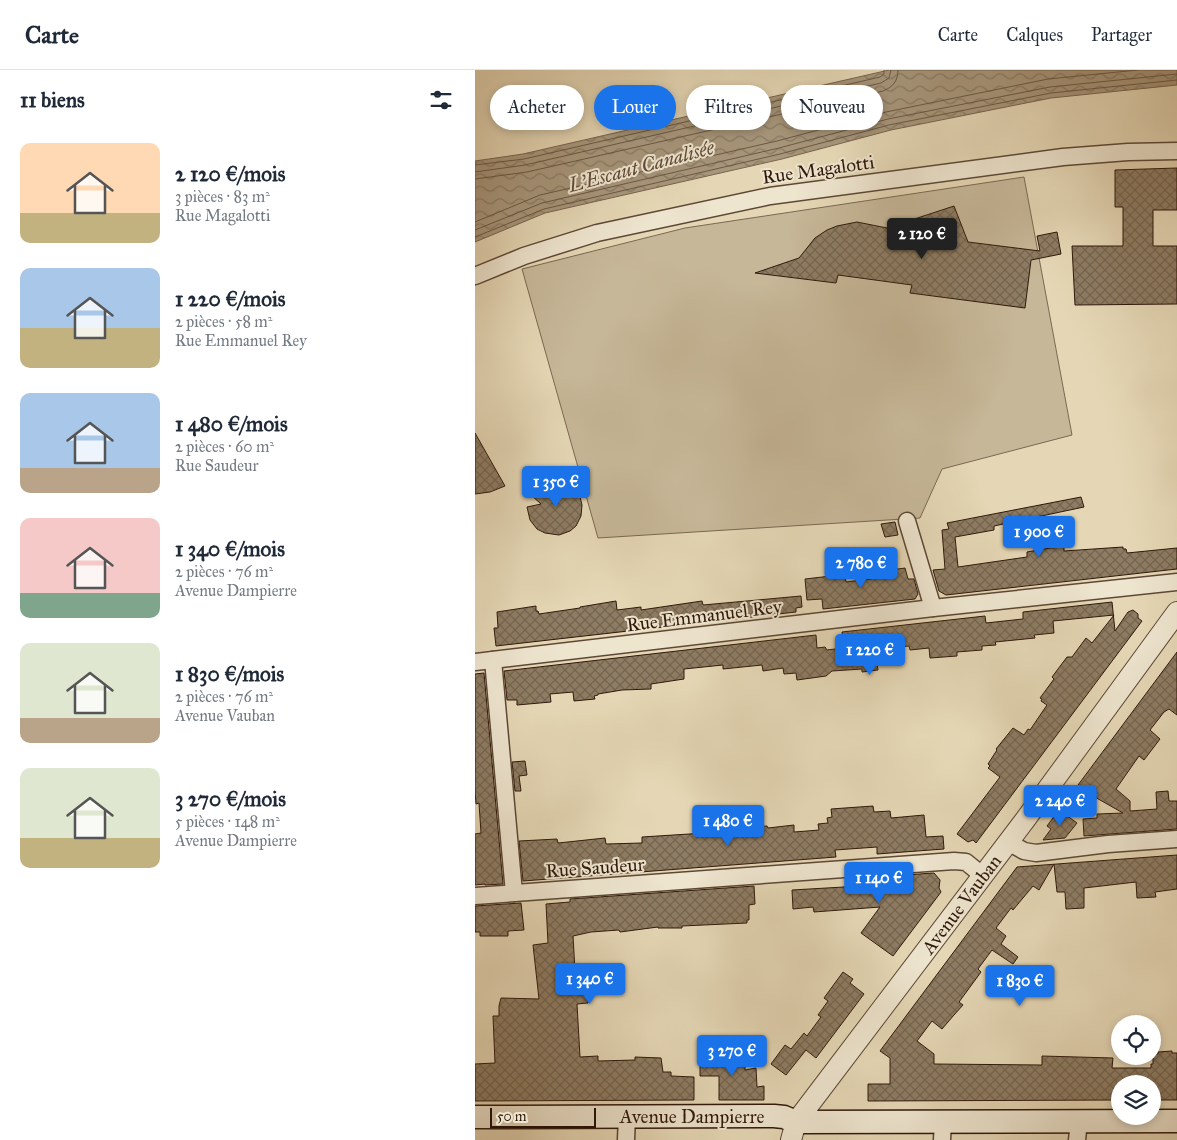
<!DOCTYPE html>
<html lang="fr">
<head>
<meta charset="utf-8">
<style>
	:root { --surface:#fff; --page:#f6f6f7; --text:#1f2937; --muted:#747a83; --line:#e0e1e3; --accent:#1a73e8 }
	body { margin:0; font-family:"IM FELL Great Primer",serif; background:var(--page); color:var(--text); height:100vh; display:flex; flex-direction:column; font-size:19px; white-space:nowrap }
	* { box-sizing:border-box; margin:0 }
	p { font-size:16px; color:var(--muted) }
	.icon { flex:none; width:28px; height:28px; fill:none; stroke:currentColor; stroke-width:2; stroke-linecap:round; stroke-linejoin:round }
	.map { position:relative; flex:1; overflow:hidden }
	.drawer { display:flex; flex-direction:column; background:var(--surface); width:475px }
	.drawer>* { flex:none }
	.hud { position:absolute; left:15px; top:15px; width:475px; height:45px; display:flex; gap:10px }
	.fabs { position:absolute; left:636px; top:945px; display:grid; gap:10px }
	.fabs a { display:grid; place-items:center; width:50px; height:50px; border-radius:50%; background:var(--surface); box-shadow:0 2px 8px #0003; font-size:25px }
	.scale { position:absolute; left:15px; bottom:12px; width:106px; box-sizing:border-box; padding-left:5px; border:2px solid #30190b; border-top:0; font-size:14px; line-height:18px; white-space:nowrap; color:#30190b; -webkit-text-stroke:4px #eee5cf; paint-order:stroke }
	.price { position:absolute; translate:-50% -42px; padding:0 11px; border-radius:5px; background:var(--accent); color:#fff; font-size:16px; line-height:32px; filter:drop-shadow(0 1px 2px #0008) }
	.price::after { content:''; position:absolute; left:50%; top:30px; width:15px; height:11px; margin-left:-8px; background:inherit; clip-path:polygon(0 0,100% 0,50% 100%) }
	.price.selected { background:#222; color:#fff }
	ul { padding:0; list-style:none }
	li { display:flex; align-items:center; gap:15px; height:125px; padding:0 20px }
	li span { display:grid; place-items:center; flex:none; width:140px; height:100px; border-radius:10px; color:#555 }
	li>.icon { margin-inline-start:auto }
	span .icon { width:60px; height:60px; fill:#fffc; stroke-width:1 }
	li b { font-size:21px }
	h2 { display:flex; justify-content:space-between; align-items:center; height:60px; padding:0 20px; font-size:21px }
	.tag { padding:0 18px; border-radius:22px; background:var(--surface); box-shadow:0 2px 8px #0003; font-size:18px; line-height:45px }
	.tag.selected { background:var(--accent); color:#fff }
	header { display:flex; align-items:center; gap:30px; box-sizing:border-box; height:70px; padding:0 25px; background:var(--surface); border-bottom:1px solid var(--line) }
	header strong { font-size:24px }
	nav { display:flex; gap:28px; margin-inline-start:auto; font-size:18px }
	main { display:flex; flex:1; min-height:0 }
	.map>svg:first-child { display:block }
	.pitch { fill:#c6b798; stroke:#7b6852 }
	.water { fill:url(#water-waves); stroke:#77644e }
	.lines { fill:none; stroke-linecap:round; stroke-linejoin:round }
	.shore { stroke:#6c5843; stroke-width:1 }
	.building { fill:url(#building-cross-hatch); stroke:#30190b }
	.minor-casing { stroke:#5d4836; stroke-width:19 }
	.tertiary-casing { stroke:#5d4836; stroke-width:22 }
	.secondary-casing { stroke:#30190b; stroke-width:25 }
	.minor { stroke:#eee5cf; stroke-width:16 }
	.tertiary { stroke:#eee5cf; stroke-width:20 }
	.secondary { stroke:#eee5cf; stroke-width:22 }
	.labels { text-anchor:middle; stroke-width:4; stroke-linejoin:round; paint-order:stroke }
	.street-label { font-size:19px; fill:#30190b; stroke:#eee5cf }
	.water-label { font-size:20px; font-style:italic; fill:#604b38; stroke:#eee5cf }
</style>
</head>
<body>
<header>
<strong>Carte</strong>
<nav><a>Carte</a><a>Calques</a><a>Partager</a></nav>
</header>
<main>
<section class="drawer">
<h2>11 biens<svg class="icon" aria-label="filters" viewBox="0 0 24 24"><path d="M4 7h16M4 17h16"/><circle cx="9" cy="7" r="2"/><circle cx="15" cy="17" r="2"/></svg></h2>
<ul>
<li><span style="background:linear-gradient(#ffd9b3 70%,#c2b280 0)"><svg class="icon" aria-label="home" viewBox="0 0 24 24"><path d="M3 11l9-7 9 7M6 9v11h12V9"/></svg></span><div><b>2 120 €/mois</b><p>3 pièces · 83 m²</p><p>Rue Magalotti</p></div></li>
<li><span style="background:linear-gradient(#a9c7e8 60%,#c2b280 0)"><svg class="icon" aria-label="home" viewBox="0 0 24 24"><path d="M3 11l9-7 9 7M6 9v11h12V9"/></svg></span><div><b>1 220 €/mois</b><p>2 pièces · 58 m²</p><p>Rue Emmanuel Rey</p></div></li>
<li><span style="background:linear-gradient(#a9c7e8 75%,#b9a48a 0)"><svg class="icon" aria-label="home" viewBox="0 0 24 24"><path d="M3 11l9-7 9 7M6 9v11h12V9"/></svg></span><div><b>1 480 €/mois</b><p>2 pièces · 60 m²</p><p>Rue Saudeur</p></div></li>
<li><span style="background:linear-gradient(#f6c9c9 75%,#7fa58c 0)"><svg class="icon" aria-label="home" viewBox="0 0 24 24"><path d="M3 11l9-7 9 7M6 9v11h12V9"/></svg></span><div><b>1 340 €/mois</b><p>2 pièces · 76 m²</p><p>Avenue Dampierre</p></div></li>
<li><span style="background:linear-gradient(#dfe7d0 75%,#b9a48a 0)"><svg class="icon" aria-label="home" viewBox="0 0 24 24"><path d="M3 11l9-7 9 7M6 9v11h12V9"/></svg></span><div><b>1 830 €/mois</b><p>2 pièces · 76 m²</p><p>Avenue Vauban</p></div></li>
<li><span style="background:linear-gradient(#dfe7d0 70%,#c2b280 0)"><svg class="icon" aria-label="home" viewBox="0 0 24 24"><path d="M3 11l9-7 9 7M6 9v11h12V9"/></svg></span><div><b>3 270 €/mois</b><p>5 pièces · 148 m²</p><p>Avenue Dampierre</p></div></li>
</ul>
</section>
<div class="map">
<svg width="702" height="1070" viewBox="0 0 702 1070">
	<defs>
		<pattern id="water-waves" width="16" height="10" patternUnits="userSpaceOnUse" patternTransform="scale(1.25)"><rect width="16" height="10" fill="#a7967b"/><path d="M0 5q4-4 8 0t8 0" fill="none" stroke="#887a63"/></pattern>
		<pattern id="building-cross-hatch" width="8" height="8" patternUnits="userSpaceOnUse" patternTransform="scale(1.25)"><rect width="8" height="8" fill="#8e7c63"/><path d="M0 0l8 8M0 8l8-8" fill="none" stroke="#746550"/></pattern>
	</defs>
	<rect width="100%" height="100%" fill="#e5d7b5"/>
	<filter id="stains"><feTurbulence type="fractalNoise" baseFrequency=".004" numOctaves="4"/><feColorMatrix values="0 0 0 0 .2 0 0 0 0 .09 0 0 0 0 .02 0 0 0 .5 -.17"/></filter>
	<radialGradient id="worn" r=".72"><stop offset=".6" stop-color="#630" stop-opacity="0"/><stop offset="1" stop-color="#630" stop-opacity=".3"/></radialGradient>
	<polygon class="pitch" points="549,107 597,365 467,399 445,448 123,468 47,199 210,158"/>
	<polygon class="water" points="414,0 702,0 702,15 576,28 416,60 307,89 70,143 0,172 0,91 48,84"/>
	<g class="lines">
		<g class="shore">
			<polyline points="0,95 49,89 405,7 409,4 409,0"/>
			<polyline points="0,102 50,95 406,13 414,8 416,0"/>
			<path d="M0 109 52 102 408 21C418 17 423 11 423 0"/>
			<polyline points="0,152 65,125 302,71 411,42 573,9 663,0"/>
			<polyline points="0,160 67,133 304,78 413,49 575,17 702,4"/>
			<polyline points="0,167 69,139 305,84 414,55 576,23 702,10"/>
		</g>
	</g>
	<g class="building">
		<polygon points="702,98 702,140 678,140 678,176 702,176 702,234 600,235 597,176 648,176 648,137 640,137 640,100"/>
		<polygon points="479,136 493,172 565,181 562,166 582,162 586,184 556,190 550,238 435,223 437,215 363,205 361,213 280,203 324,188 340,168 352,160 362,156 382,152 412,158"/>
		<polygon points="0,363 30,416 15,422 0,424"/>
		<polygon points="79,411 89,412 99,418 105,427 107,435 106,446 101,456 95,461 84,465 70,463 62,459 55,450 52,437 66,434 56,425 68,413"/>
		<polygon points="606,427 609,437 519,456 519,460 480,467 483,497 552,487 552,482 575,478 589,477 589,481 648,477 648,479 651,479 652,483 702,478 702,499 471,525 464,521 458,500 470,499 467,460 474,459 472,453"/>
		<polygon points="420,452 423,465 410,467 406,454"/>
		<polygon points="430,498 433,509 439,509 443,524 440,529 348,539 347,529 332,530 330,509 356,506 356,500 369,499 371,512 402,508 401,505 409,504 409,501"/>
		<polygon points="326,526 327,537 321,538 321,542 21,576 19,558 23,558 22,542 61,536 61,541 63,541 64,544 105,538 105,537 141,531 142,540 166,537 166,540 227,531 228,535"/>
		<polygon points="637,532 640,561 653,542 658,540 663,544 663,548 667,551 501,773 498,770 493,772 482,764 525,707 513,698 515,696 513,694 522,680 521,679 538,658 549,665 553,659 555,660 572,635 566,631 567,629 565,628 579,609 577,607 592,587 597,587 611,568 617,573 639,545 578,551 579,563 559,565 560,568 520,572 521,575 507,576 507,580 482,582 482,586 455,588 454,578 435,580 434,576 412,578 413,593 402,594 403,600 387,602 387,599 357,601 351,606 322,610 321,603 309,604 308,598 288,601 287,595 248,599 248,595 209,599 209,609 176,614 176,619 147,620 123,624 123,625 119,626 120,629 99,631 98,622 75,624 76,632 42,635 42,630 32,630 29,601 341,565 342,578 350,577 352,580 368,578 367,562 510,546 511,553 548,549 548,542"/>
		<polygon points="702,582 702,645 694,639 689,642 675,660 685,669 669,690 664,686 641,719 655,731 655,741 682,739 681,722 693,721 694,731 702,731 702,759 609,766 608,749 622,748 622,744 648,743 618,726 603,715"/>
		<polygon points="9,603 28,814 10,815 10,814 0,815 0,764 6,763 4,733 1,734 0,721 0,604"/>
		<polygon points="50,691 52,705 44,706 46,721 40,721 37,692"/>
		<polygon points="398,736 399,742 415,741 416,748 449,745 451,767 468,766 469,779 402,784 402,777 360,780 361,787 48,811 44,771 82,769 83,773 130,768 131,774 167,773 167,767 230,763 230,761 292,756 293,758 319,755 319,762 332,761 344,760 343,754 353,753 352,748 357,747 356,739"/>
		<polygon points="583,741 590,746 591,745 602,753 590,768 568,770 576,759 572,756"/>
		<polygon points="702,785 702,819 680,822 681,827 662,828 661,812 609,818 609,838 591,839 590,822 582,822 579,794 564,820 558,816 538,840 536,838 521,858 531,866 526,874 543,887 538,894 517,880 503,899 506,902 484,932 488,935 479,945 467,959 457,951 442,971 459,984 459,994 567,995 567,986 638,988 637,998 676,998 676,994 678,994 678,984 683,984 683,982 697,981 697,983 702,983 702,1030 678,1030 678,1014 645,1014 645,1030 393,1031 393,1014 415,1014 415,988 405,981 542,797"/>
		<polygon points="459,803 465,810 464,818 466,822 418,886 386,863 405,837 339,842 338,837 318,839 317,820 386,816 385,808"/>
		<polygon points="279,816 280,834 274,835 274,850 272,850 272,853 207,856 207,858 183,858 183,857 145,862 144,860 116,862 98,866 101,918 113,918 113,933 102,934 105,987 123,986 123,991 160,990 160,987 186,988 188,1002 196,1002 196,1006 219,1007 219,1030 0,1031 0,994 20,993 18,946 24,946 24,936 26,928 64,929 58,875 73,873 71,834 95,832 95,829"/>
		<polygon points="46,833 49,860 33,861 33,866 5,866 5,862 0,862 0,836"/>
		<polygon points="368,902 378,909 375,913 389,924 341,988 331,980 311,1005 296,994 310,975 316,979 329,963 332,966 346,947 343,945 353,931 349,928"/>
		<polygon points="251,980 265,980 265,986 270,986 270,1000 281,998 282,1017 289,1016 289,1030 244,1030 244,1006 225,1006 225,986 251,985"/>
	</g>
	<g class="lines">
		<defs>
			<g id="minor">
				<polyline points="0,206 49,186 122,163 295,126 588,87 653,82 702,81"/>
				<polyline points="432,451 458,538"/>
				<polyline points="18,590 39,823"/>
				<polyline points="0,592 458,538 702,512"/>
				<polyline points="533,772 549,781 561,783 633,774 702,769"/>
				<polyline points="0,826 479,791 491,792 507,805"/>
				<polyline points="151,1070 152,1046"/>
				<polyline points="467,1070 468,1051"/>
				<polyline points="602,1070 604,1051"/>
			</g>
			<polyline id="tertiary" points="316,1070 321,1052 550,750 702,542"/>
			<polyline id="secondary" points="0,1047 299,1046 309,1047 321,1052 702,1051"/>
		</defs>
		<use href="#minor" class="minor-casing"/>
		<use href="#tertiary" class="tertiary-casing"/>
		<use href="#secondary" class="secondary-casing"/>
		<use href="#minor" class="minor"/>
		<use href="#tertiary" class="tertiary"/>
		<use href="#secondary" class="secondary"/>
	</g>
	<g class="labels">
		<g class="street-label">
			<text transform="translate(343 99) rotate(-8)" y="7">Rue Magalotti</text>
			<text transform="translate(229 545) rotate(-7)" y="7">Rue Emmanuel Rey</text>
			<text transform="translate(120 797) rotate(-4)" y="7">Rue Saudeur</text>
			<text transform="translate(486 834) rotate(-53)" y="7">Avenue Vauban</text>
			<text x="217" y="1053">Avenue Dampierre</text>
		</g>
		<g class="water-label">
			<text transform="translate(166 96) rotate(-15)" y="7">L'Escaut Canalisée</text>
		</g>
	</g>
	<rect width="100%" height="100%" filter="url(#stains)"/>
	<rect width="100%" height="100%" fill="url(#worn)"/>
</svg>
<div class="fabs">
<a><svg class="icon" aria-label="locate" viewBox="0 0 24 24"><circle cx="12" cy="12" r="6"/><path d="M12 2v4M12 18v4M2 12h4M18 12h4"/></svg></a>
<a><svg class="icon" aria-label="layers" viewBox="0 0 24 24"><path d="M12 4l9 5-9 5-9-5zM3 14l9 5 9-5"/></svg></a>
</div>
<div class="scale">50 m</div>
<b class="price selected" style="left:447px;top:190px">2 120 €</b>
<b class="price" style="left:81px;top:438px">1 350 €</b>
<b class="price" style="left:564px;top:488px">1 900 €</b>
<b class="price" style="left:386px;top:519px">2 780 €</b>
<b class="price" style="left:395px;top:606px">1 220 €</b>
<b class="price" style="left:585px;top:757px">2 240 €</b>
<b class="price" style="left:253px;top:777px">1 480 €</b>
<b class="price" style="left:404px;top:834px">1 140 €</b>
<b class="price" style="left:115px;top:935px">1 340 €</b>
<b class="price" style="left:545px;top:937px">1 830 €</b>
<b class="price" style="left:257px;top:1007px">3 270 €</b>
<div class="hud">
<a class="tag">Acheter</a>
<a class="tag selected">Louer</a>
<a class="tag">Filtres</a>
<a class="tag">Nouveau</a>
</div>
</div>
</main>
</body>
</html>
